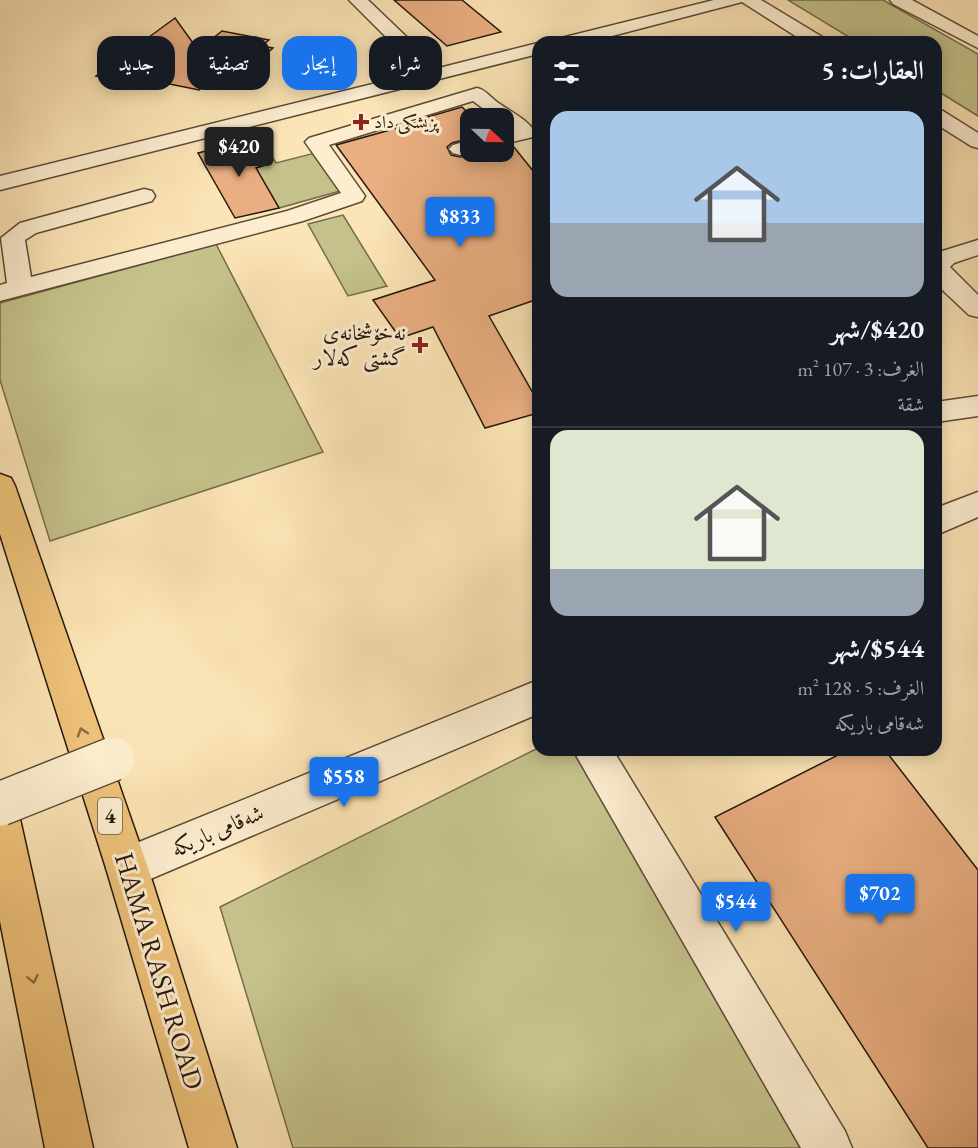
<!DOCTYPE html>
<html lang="ar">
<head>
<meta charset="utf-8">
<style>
	:root { --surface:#171b24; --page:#20242c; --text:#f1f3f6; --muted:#9ea1a6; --line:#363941; --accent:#1a73e8 }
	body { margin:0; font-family:"EB Garamond",Amiri,serif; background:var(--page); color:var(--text); direction:rtl; height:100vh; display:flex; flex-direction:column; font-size:22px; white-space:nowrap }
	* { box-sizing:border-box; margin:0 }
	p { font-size:20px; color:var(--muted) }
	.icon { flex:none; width:33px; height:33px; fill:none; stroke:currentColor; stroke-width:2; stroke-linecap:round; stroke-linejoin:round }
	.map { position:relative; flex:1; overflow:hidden; direction:ltr }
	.sheet { position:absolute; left:532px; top:36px; width:410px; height:720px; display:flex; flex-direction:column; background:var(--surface); border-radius:18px; box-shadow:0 3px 15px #0003; direction:rtl }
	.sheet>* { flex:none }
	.banner { position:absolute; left:18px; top:36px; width:424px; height:54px; direction:rtl; display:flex; gap:12px }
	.needle { width:39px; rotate:112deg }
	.tools { position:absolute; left:460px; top:108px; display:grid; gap:12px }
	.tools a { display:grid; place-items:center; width:54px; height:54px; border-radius:12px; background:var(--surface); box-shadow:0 3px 15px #0003; font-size:30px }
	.price { position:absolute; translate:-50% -51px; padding:0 14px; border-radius:6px; background:var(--accent); color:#fff; font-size:20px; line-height:39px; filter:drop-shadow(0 2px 3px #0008) }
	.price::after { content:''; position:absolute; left:50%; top:36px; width:18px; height:14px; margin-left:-9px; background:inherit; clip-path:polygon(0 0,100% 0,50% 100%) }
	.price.on { background:#222; color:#fff }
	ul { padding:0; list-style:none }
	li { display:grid; align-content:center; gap:12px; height:318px; padding:0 18px }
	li+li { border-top:2px solid var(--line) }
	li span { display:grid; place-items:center; height:186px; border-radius:18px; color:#555 }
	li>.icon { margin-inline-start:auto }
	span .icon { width:108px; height:108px; fill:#fffc; stroke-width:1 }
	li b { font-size:26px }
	h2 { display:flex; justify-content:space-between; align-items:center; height:72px; padding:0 18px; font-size:26px }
	.chip { padding:0 21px; border-radius:18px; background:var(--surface); box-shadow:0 3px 15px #0003; font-size:21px; line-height:54px }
	.chip.on { background:var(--accent); color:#fff }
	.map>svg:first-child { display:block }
	.green { fill:#c4c28a; stroke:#756c4c; stroke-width:1.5 }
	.building { fill:#e9ae81; stroke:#26160e; stroke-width:1.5 }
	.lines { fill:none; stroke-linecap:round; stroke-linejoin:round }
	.minor-casing { stroke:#5b4a38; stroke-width:3 }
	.highway-casing { stroke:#26160e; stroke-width:3 }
	.minor { fill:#fcedcf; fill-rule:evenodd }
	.highway { fill:#eec27a; fill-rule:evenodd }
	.minor-bridge-casing { stroke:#5b4a38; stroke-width:46; stroke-linecap:butt }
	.minor-bridge { stroke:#fcedcf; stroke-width:43 }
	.oneway { stroke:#8a6c44 }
	.poi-dot { fill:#8f2418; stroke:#fcedcf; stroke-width:2 }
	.labels { text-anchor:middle; stroke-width:6; stroke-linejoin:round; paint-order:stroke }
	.far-poi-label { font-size:18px; fill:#26160e; stroke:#fcedcf; text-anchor:start }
	.shield { fill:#fcedcf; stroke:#665648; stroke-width:1.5 }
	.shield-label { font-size:21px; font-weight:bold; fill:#26160e }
	.poi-label { font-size:22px; fill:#26160e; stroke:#fcedcf; text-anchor:end }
	.street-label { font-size:22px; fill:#26160e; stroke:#fcedcf }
	.near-street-label { font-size:27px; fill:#26160e; stroke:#fcedcf }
</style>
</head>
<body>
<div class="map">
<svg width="978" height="1148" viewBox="0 0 978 1148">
	<rect width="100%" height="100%" fill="#fbe4b5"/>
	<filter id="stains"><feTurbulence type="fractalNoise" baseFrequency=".00333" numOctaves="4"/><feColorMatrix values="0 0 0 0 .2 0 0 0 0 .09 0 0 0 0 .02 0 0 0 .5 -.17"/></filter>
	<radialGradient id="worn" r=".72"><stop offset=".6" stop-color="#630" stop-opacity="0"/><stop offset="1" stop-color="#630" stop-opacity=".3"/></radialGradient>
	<g class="green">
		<polygon points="788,0 883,0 978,54 978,116 936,90 936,42 857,42"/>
		<polygon points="265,145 276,163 315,153 340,191 279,208 256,168 265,165 255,148"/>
		<polygon points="343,215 386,285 387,286 348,296 308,224"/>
		<polygon points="216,244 323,452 50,541 0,380 0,303"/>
		<polygon points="538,748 573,750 810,1148 293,1148 220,907"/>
	</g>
	<g class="building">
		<polygon points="394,0 462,0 501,32 447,46"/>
		<polygon points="175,18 198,50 222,31 269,40 262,46 273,48 264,56 269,57 244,78 229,82 212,79 199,90 150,80 143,84 96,76"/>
		<polygon points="462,107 467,112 474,112 477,118 471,118 471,138 452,143 447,147 451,155 460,157 475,154 477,152 504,152 504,149 513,146 538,177 538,299 489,316 538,402 538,413 485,428 433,327 400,338 373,300 435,280 336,145 426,120 424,118"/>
		<polygon points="250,140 265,165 256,168 279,208 235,218 198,153"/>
		<polygon points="848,750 885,750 978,870 978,1148 928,1148 715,817"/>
	</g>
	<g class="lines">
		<defs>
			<g id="minor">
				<polygon points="349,0 368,0 439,68 538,43 538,54 0,190 0,176 421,72"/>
				<polygon points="714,0 761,0 824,38 827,42 805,42 742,2 589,42 558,42 561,38"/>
				<polygon points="890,0 912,0 978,36 978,48 893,4"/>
				<path d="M477 88C486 90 490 97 497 102 512 113 526 118 536 133L533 137 504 144V132L512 130 504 123V118H496L473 101 329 145 365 196 362 201 303 221 0 301V285L7 283 1 238 20 223 144 189 152 191 155 196 152 201 36 233 25 240 31 277 287 211 341 193 305 142 309 138Z"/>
				<polygon points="936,109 943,111 978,133 978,148 971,146 936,124"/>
				<polygon points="471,140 471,152 475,152 460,155 453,153 449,149 453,145"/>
				<polygon points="978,240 978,255 954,263 950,267 978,295 978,317 969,315 936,284 936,253"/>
				<polygon points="978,396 978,416 936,422 936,402"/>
				<polygon points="978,492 978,517 936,535 936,508"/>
				<polygon points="538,680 538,714 127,889 112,883 106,868 112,853"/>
				<polygon points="573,750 613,750 845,1131 852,1148 801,1148"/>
			</g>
			<g id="highway">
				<polygon points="0,474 11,478 15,486 148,868 237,1148 189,1148 106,868 0,534"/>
				<polygon points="0,799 14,805 20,819 93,1148 45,1148 0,921"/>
			</g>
		</defs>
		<use href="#minor" class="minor-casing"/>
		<use href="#highway" class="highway-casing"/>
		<use href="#minor" class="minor"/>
		<use href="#highway" class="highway"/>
		<defs>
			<polyline id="minor-bridge" points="0,804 113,759"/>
		</defs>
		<use href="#minor-bridge" class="minor-bridge-casing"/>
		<use href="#minor-bridge" class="minor-bridge"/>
	</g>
	<defs><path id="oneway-chevron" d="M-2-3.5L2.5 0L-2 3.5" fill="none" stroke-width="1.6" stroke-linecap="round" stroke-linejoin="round" transform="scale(1.5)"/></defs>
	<g class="oneway">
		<use href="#oneway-chevron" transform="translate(82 732) rotate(-108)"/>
		<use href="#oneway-chevron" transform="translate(33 979) rotate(78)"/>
	</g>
	<g class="poi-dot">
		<path d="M358 113h6v6h6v6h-6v6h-6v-6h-6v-6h6z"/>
		<path d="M417 336h6v6h6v6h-6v6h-6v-6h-6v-6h6z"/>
	</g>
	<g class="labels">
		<g class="far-poi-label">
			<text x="374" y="128">پزیشکی داد</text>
		</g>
		<rect class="shield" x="98" y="798" width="24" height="36" rx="4.5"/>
		<g class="shield-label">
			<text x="110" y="823">4</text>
		</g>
		<g class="poi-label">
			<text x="406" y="340">نەخۆشخانەی<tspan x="406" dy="25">گشتی کەلار</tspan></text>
		</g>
		<g class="street-label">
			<text transform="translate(217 830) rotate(-23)" y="8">شەقامی باریکە</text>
		</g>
		<g class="near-street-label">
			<text transform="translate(159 971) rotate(73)" y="9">HAMA RASH ROAD</text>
		</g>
	</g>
	<rect width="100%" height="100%" filter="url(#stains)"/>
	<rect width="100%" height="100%" fill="url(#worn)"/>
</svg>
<div class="tools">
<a><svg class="needle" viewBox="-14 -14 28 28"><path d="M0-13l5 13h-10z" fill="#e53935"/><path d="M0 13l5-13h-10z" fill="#9ea1a6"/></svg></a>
</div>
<b class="price on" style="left:239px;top:178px">$420</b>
<b class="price" style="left:460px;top:248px">$833</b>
<b class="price" style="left:344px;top:808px">$558</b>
<b class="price" style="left:880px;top:925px">$702</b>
<b class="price" style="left:736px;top:933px">$544</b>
<div class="banner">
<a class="chip">شراء</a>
<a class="chip on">إيجار</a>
<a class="chip">تصفية</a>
<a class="chip">جديد</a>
</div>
<section class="sheet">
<h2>العقارات: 5<svg class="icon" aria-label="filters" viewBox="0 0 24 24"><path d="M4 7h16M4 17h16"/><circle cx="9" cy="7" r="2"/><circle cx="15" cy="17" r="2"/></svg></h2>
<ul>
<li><span style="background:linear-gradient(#a9c7e8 60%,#9aa5b1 0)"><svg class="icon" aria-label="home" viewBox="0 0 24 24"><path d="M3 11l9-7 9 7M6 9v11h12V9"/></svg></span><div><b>$420/شهر</b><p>الغرف: 3 · 107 m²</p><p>شقة</p></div></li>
<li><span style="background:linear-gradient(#dfe7d0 75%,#9aa5b1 0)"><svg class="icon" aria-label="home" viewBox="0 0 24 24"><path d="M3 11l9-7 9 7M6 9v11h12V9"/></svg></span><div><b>$544/شهر</b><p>الغرف: 5 · 128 m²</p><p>شەقامی باریکە</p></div></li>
</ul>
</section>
</div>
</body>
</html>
